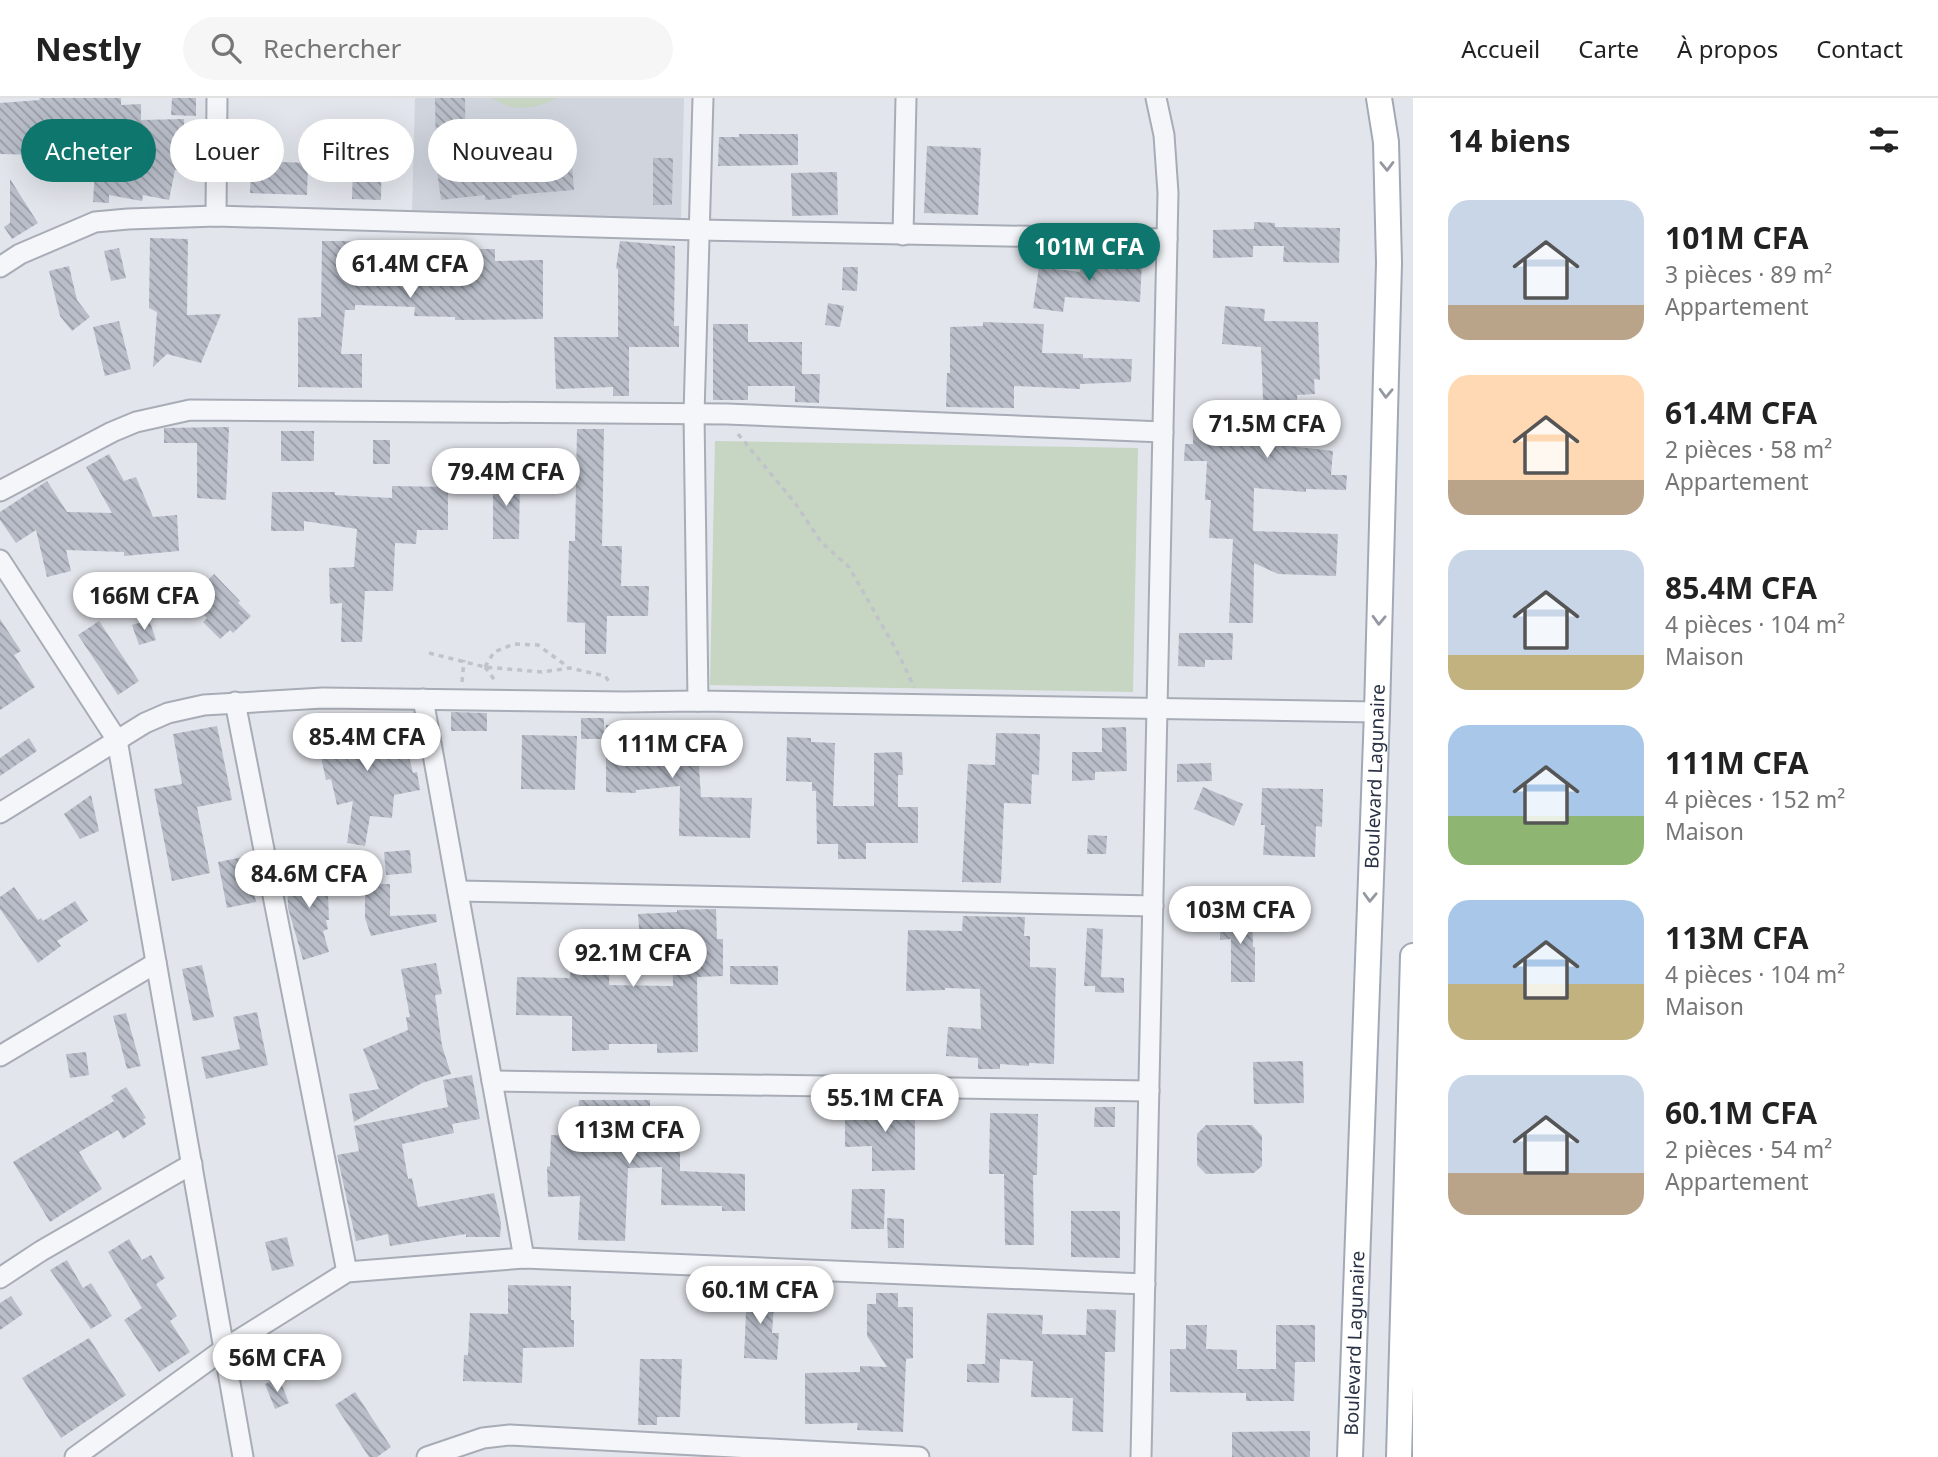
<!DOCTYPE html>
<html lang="fr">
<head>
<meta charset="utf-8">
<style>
	:root { --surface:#fff; --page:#f6f6f6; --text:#222; --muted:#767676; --line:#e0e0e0; --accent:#0f766e }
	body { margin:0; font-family:"Noto Sans",sans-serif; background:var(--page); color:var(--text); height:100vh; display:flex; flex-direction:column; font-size:26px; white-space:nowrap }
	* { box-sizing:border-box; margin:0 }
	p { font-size:23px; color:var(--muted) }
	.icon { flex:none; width:38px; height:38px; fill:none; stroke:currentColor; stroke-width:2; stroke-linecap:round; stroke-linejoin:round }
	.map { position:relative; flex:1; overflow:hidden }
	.panel { display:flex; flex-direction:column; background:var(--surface); width:525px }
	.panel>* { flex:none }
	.guide { position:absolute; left:21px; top:21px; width:665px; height:63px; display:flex; gap:14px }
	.price { position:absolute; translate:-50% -60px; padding:0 16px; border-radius:24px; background:#fff; color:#222; font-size:23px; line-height:46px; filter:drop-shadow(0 2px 4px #0008) }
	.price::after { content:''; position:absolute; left:50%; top:42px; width:21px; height:16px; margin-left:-10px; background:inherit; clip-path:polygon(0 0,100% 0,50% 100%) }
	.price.on { background:var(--accent); color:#fff }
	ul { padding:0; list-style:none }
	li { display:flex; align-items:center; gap:21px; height:175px; padding:0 35px }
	li span { display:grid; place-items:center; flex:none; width:196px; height:140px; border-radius:21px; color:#555 }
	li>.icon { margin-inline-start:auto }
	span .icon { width:84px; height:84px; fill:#fffc; stroke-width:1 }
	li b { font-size:30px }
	h2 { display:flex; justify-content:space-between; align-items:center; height:84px; padding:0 35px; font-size:30px }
	.pill { padding:0 24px; border-radius:32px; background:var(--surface); box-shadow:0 7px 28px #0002; font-size:24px; line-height:63px }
	.pill.on { background:var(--accent); color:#fff }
	header { display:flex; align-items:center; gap:42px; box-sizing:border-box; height:98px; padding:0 35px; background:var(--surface); border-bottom:2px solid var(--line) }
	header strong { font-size:33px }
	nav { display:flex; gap:38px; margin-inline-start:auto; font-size:24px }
	.search { width:490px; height:63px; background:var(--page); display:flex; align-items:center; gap:18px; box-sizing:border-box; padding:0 24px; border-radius:38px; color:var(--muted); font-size:26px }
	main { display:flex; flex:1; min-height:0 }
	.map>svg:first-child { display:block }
	.built { fill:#d0d4dd }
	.green { fill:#c7d5c3 }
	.building { fill:url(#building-back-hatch) }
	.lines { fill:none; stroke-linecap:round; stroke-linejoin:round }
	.minor-casing { stroke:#a7acb6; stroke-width:23 }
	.major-casing { stroke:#a1a9b7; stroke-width:28 }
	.path { stroke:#c0c3ca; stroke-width:3.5; stroke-dasharray:5 5; stroke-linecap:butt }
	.minor { stroke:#f5f6f9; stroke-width:19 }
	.major { stroke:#fff; stroke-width:24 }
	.oneway { stroke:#9498a2 }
	.labels { text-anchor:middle; stroke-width:5; stroke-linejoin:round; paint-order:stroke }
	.street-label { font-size:19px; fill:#293244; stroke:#f2f4f8 }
</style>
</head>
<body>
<header>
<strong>Nestly</strong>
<div class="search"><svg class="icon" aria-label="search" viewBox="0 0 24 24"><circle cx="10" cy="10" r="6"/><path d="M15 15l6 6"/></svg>Rechercher</div>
<nav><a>Accueil</a><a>Carte</a><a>À propos</a><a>Contact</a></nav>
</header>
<main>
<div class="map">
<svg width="1413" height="1359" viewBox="0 0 1413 1359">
	<defs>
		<pattern id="building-back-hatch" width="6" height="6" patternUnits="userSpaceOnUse" patternTransform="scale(1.75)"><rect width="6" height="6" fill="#b9bec9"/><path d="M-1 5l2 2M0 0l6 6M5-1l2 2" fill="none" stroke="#969ba5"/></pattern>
	</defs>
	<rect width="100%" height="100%" fill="#e2e5eb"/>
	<polygon class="built" points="415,0 684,0 681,121 412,115"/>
	<g class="green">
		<path d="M492 0H556C535 12 512 14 492 0Z"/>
		<polygon points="715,343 1138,350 1133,594 710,587"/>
	</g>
	<g class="building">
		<polygon points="39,0 121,0 121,7 141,6 141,22 184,21 185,49 199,48 200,71 175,72 169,102 143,97 142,103 109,97 109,105 93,104 97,34 49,35 54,63 37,66 36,57 0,56 0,5 40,2"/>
		<polygon points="172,0 196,0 196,18 171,17"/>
		<polygon points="435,0 465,0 466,71 510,69 510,72 572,67 574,92 512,97 512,100 485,102 485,97 441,102 436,65"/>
		<polygon points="739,36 798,36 798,67 718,68 719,39 739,39"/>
		<polygon points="354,39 382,40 381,102 352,101"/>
		<polygon points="927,48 981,50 978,117 924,115"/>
		<polygon points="653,60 673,60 672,107 653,107"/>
		<polygon points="251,63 308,65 307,97 250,95"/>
		<polygon points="837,74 838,117 792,118 791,75"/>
		<polygon points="10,81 38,125 12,141 4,129 10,125"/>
		<polygon points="1254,124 1275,125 1275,129 1340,130 1339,165 1283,164 1284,148 1253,148 1253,159 1213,160 1213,132 1254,131"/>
		<polygon points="150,140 188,141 187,217 221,216 201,265 167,256 153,269 157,214 149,210"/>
		<polygon points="322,143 355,143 355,167 416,169 417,147 447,148 447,151 495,151 495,163 543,162 543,221 455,222 455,219 414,218 415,209 355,207 355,212 345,212 341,256 362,256 362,290 298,289 298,220 321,219"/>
		<polygon points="620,143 675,148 674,228 679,228 679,249 629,249 629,298 613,298 613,289 556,291 554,239 618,239 618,171 616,170"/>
		<polygon points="119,150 126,180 111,183 104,153"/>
		<polygon points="1081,159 1142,162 1140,204 1065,199 1063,214 1033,210 1039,169 1080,174"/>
		<polygon points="69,168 77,202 90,219 72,233 60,218 49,173"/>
		<polygon points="843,169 858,169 857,193 842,192"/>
		<polygon points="828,205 844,208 840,229 825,227"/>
		<polygon points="1225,208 1265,211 1264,223 1318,224 1320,282 1314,281 1315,296 1297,297 1298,319 1281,320 1280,347 1333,353 1331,377 1347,377 1346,392 1306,391 1306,394 1254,390 1253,433 1338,436 1336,478 1278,476 1254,465 1253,525 1229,525 1233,441 1209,440 1211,402 1205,402 1207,363 1184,363 1185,346 1193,346 1193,331 1252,332 1252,329 1264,329 1261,249 1222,246"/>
		<polygon points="119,223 131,271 105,278 93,229"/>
		<polygon points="983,224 1044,226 1042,255 1083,256 1083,260 1132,261 1131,284 1080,286 1080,291 1014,288 1014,310 946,309 947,275 950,275 950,229 983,228"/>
		<polygon points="713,226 748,226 748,244 802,244 802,276 820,276 819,305 795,304 795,288 748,288 748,302 713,302"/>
		<polygon points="229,329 226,402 197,400 197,345 164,345 164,330"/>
		<polygon points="577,331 604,331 602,448 622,448 621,488 649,488 648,518 607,518 606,556 585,556 585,525 567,524 569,443 575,443"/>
		<rect x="281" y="333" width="33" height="30"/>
		<rect x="373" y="342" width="17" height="24"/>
		<polygon points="109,356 124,383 136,379 153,419 177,417 179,453 124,458 124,454 66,452 71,473 47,479 36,432 16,445 0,422 0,414 47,383 67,414 112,415 86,369"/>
		<polygon points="493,379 520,380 519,441 493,441"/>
		<polygon points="392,388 448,389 448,432 417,432 416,446 395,445 393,493 365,493 362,544 341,544 342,505 330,506 329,470 354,469 357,431 304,423 304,433 271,433 272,394 335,394 335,397 392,400"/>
		<polygon points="214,476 240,503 238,505 251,518 233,535 230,532 220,541 203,524 207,520 199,512 202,509 195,502 201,497 197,493"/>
		<polygon points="0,521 21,553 14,557 35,589 0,612"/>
		<polygon points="149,522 156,542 139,547 132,527"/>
		<polygon points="99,523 139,583 118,597 78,537"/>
		<polygon points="1179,535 1233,535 1232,562 1205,562 1205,569 1178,568"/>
		<polygon points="451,614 487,615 487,633 451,633"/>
		<rect x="581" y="620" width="23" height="21"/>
		<polygon points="401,624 413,675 417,674 420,692 394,697 392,720 370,718 365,748 347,745 353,703 337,707 331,681 326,682 316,636 342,630 344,637"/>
		<polygon points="606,627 677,629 675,656 698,654 701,699 752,700 750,740 679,738 680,688 636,692 636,695 606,694"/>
		<polygon points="217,628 232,702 197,709 210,775 172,783 154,691 182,686 173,636"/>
		<polygon points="1126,629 1127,673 1095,674 1095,682 1072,683 1072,654 1102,654 1102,630"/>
		<polygon points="996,635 1040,636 1039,677 1032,676 1031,706 1004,705 1001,785 962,784 968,666 995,667"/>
		<polygon points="522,637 577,638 575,692 521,691"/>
		<polygon points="787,639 811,640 811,644 835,645 833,708 874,708 874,655 902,654 903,677 898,677 898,709 918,709 918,745 866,745 866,761 838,761 838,746 817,746 816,693 812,693 812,684 786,683"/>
		<polygon points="29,640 37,653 0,678 0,660"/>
		<polygon points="1211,665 1212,683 1177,684 1177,666"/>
		<polygon points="1203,689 1243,706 1234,728 1194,711"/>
		<polygon points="1262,690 1323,691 1322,729 1316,728 1315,759 1263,757 1265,727 1261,727"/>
		<polygon points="91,697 99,733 80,741 64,716"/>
		<polygon points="1088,737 1107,738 1106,756 1087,756"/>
		<polygon points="410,752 412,775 386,777 384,754"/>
		<polygon points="253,757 256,776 250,777 256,804 227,810 218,764"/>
		<polygon points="327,771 329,822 326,822 328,831 323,833 329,854 303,862 288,810 287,773"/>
		<polygon points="365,786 390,786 390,818 436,816 437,824 371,838 365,820"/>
		<polygon points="14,789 38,822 41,820 43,823 75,803 88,823 57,843 61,848 38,865 0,811 0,799"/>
		<polygon points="716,811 717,841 723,841 723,878 697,879 698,954 657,955 657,946 609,946 609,952 572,953 572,918 516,917 517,879 570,880 573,844 610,846 609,887 673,888 672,841 640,843 638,816 677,814 677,812"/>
		<polygon points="1252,816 1253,849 1255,849 1255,884 1231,884 1231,841 1220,842 1220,817"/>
		<polygon points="963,818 1025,819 1024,838 1030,838 1030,869 1056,870 1054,966 1029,965 1029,968 1000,966 1000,971 978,971 978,960 946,958 948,929 981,931 980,891 945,890 945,892 906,893 908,832 962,833"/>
		<polygon points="1087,830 1103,831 1101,879 1124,880 1124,895 1095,894 1095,888 1084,888"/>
		<polygon points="436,865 442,896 435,897 442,948 451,976 422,985 354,1024 349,996 379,991 363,951 408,932 406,919 410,919 401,871"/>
		<polygon points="202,867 214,919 193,923 182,871"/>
		<polygon points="730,868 778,868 778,887 730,886"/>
		<polygon points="257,914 268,967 206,981 201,959 240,951 233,919"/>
		<polygon points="126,915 141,968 127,971 113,918"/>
		<polygon points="86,954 89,977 70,980 66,956"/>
		<polygon points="1303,963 1304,1005 1254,1006 1253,964"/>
		<polygon points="472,977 480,1021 452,1026 454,1035 402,1046 408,1081 412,1080 418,1109 494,1095 501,1125 500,1139 466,1139 466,1136 390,1148 388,1136 356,1143 337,1057 359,1053 354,1028 448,1009 443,982"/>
		<polygon points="126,989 146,1020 143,1021 146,1026 123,1041 118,1032 79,1054 102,1091 50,1124 13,1064 114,1003 111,998"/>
		<polygon points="579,1002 650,1002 650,1010 680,1010 680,1073 745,1076 745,1113 722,1113 722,1108 661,1107 662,1069 628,1070 625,1143 578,1142 580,1098 548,1099 547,1069 550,1068 551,1037 578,1038"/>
		<polygon points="915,1002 915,1072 872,1073 872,1048 845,1049 845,1015 871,1015 871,1003"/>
		<polygon points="1095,1009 1115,1009 1115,1029 1094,1029"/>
		<polygon points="990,1015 1038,1016 1037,1077 1033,1077 1034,1147 1005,1147 1004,1076 989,1076"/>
		<polygon points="1206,1027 1252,1027 1262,1038 1262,1068 1254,1075 1206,1076 1197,1067 1197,1036"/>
		<polygon points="852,1091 885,1091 884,1131 851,1131"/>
		<polygon points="1071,1113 1120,1113 1120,1160 1071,1159"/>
		<polygon points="887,1120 904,1121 904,1150 888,1150"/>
		<polygon points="287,1139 294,1168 272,1173 265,1144"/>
		<polygon points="129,1141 142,1162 151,1157 165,1180 156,1186 177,1218 170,1223 190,1254 159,1274 124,1222 142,1210 108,1154"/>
		<polygon points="67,1162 83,1190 91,1185 112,1218 91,1231 50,1172"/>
		<polygon points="508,1187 571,1188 571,1222 574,1222 574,1249 523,1250 522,1285 463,1283 464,1257 468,1257 470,1215 508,1216"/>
		<polygon points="747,1191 775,1192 772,1235 779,1235 777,1262 744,1260"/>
		<polygon points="876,1195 898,1195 898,1209 913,1209 913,1260 906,1261 903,1334 857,1332 858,1325 805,1326 805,1275 860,1274 860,1268 887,1269 867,1238 867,1206 876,1206"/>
		<polygon points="11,1198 23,1216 0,1232 0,1205"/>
		<polygon points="1087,1211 1116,1212 1115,1254 1105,1254 1103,1334 1072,1333 1073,1300 1031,1299 1033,1263 1000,1261 999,1285 967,1284 967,1266 985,1266 987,1215 1043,1217 1042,1236 1086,1237"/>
		<polygon points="1186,1227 1207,1227 1206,1251 1237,1252 1237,1271 1276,1271 1276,1227 1315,1227 1315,1264 1295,1264 1294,1303 1246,1303 1246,1295 1170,1294 1170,1251 1186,1251"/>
		<polygon points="89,1240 126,1297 61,1340 22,1280"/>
		<polygon points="640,1261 682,1261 680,1319 657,1319 657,1327 638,1327"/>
		<polygon points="279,1280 289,1305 275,1311 265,1286"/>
		<polygon points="355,1294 391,1349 377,1359 369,1359 335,1307"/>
		<polygon points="1310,1333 1310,1359 1232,1359 1232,1334"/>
	</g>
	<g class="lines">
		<defs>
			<g id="minor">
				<polyline points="216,118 217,0"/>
				<polyline points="903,137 906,0"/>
				<polyline points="0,169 20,156 95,124 128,121 216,118 699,132 1167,141"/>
				<polyline points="0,393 112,334 136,324 190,312 727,316 1163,334"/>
				<polyline points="0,462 117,642 243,1359"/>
				<polyline points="423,601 524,1160"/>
				<polyline points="698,603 694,316 703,0"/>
				<polyline points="235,604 347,1174"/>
				<polyline points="0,715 145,625 168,615 204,607 323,600 625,604 698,603 1377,614"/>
				<polyline points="458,793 1153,808"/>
				<polyline points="0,958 156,865"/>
				<polyline points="492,983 1149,993"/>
				<polyline points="0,1180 41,1153 192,1066"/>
				<polyline points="75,1359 224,1251 347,1174 524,1160 1145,1186"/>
				<polyline points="427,1359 483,1340 510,1337 919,1359"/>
				<polyline points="1141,1359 1168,95 1164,37 1156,0"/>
			</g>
			<g id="major">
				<path id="s1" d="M1350 1359 1377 614 1389 165 1386 44 1379 0"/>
				<polyline points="1399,1359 1413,858"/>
			</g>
		</defs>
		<use href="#minor" class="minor-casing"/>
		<use href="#major" class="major-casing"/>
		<g class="path">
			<polyline points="738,336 795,405 821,444 849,469 899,557 914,589"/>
			<polyline points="429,555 485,569 542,574 570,570 605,578 611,586"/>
			<polyline points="485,569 494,554 514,546 538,547 568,569"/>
			<polyline points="485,569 496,584"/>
			<polyline points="462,584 464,562"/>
		</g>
		<use href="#minor" class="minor"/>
		<use href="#major" class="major"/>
	</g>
	<defs><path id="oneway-chevron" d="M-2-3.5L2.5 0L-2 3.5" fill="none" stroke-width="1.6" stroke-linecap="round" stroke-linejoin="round" transform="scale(1.75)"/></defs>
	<g class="oneway">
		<use href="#oneway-chevron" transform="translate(1387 68) rotate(89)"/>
		<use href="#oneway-chevron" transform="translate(1386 295) rotate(92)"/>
		<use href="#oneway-chevron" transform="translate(1379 522) rotate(92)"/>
		<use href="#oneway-chevron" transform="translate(1370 799) rotate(92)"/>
	</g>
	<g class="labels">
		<g class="street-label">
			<text dy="7" stroke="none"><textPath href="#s1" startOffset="681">Boulevard Lagunaire</textPath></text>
			<text dy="7" stroke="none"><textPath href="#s1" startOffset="114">Boulevard Lagunaire</textPath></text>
		</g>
	</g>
</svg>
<b class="price on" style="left:1089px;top:185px">101M CFA</b>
<b class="price" style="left:410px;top:202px">61.4M CFA</b>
<b class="price" style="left:1267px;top:362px">71.5M CFA</b>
<b class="price" style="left:506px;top:410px">79.4M CFA</b>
<b class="price" style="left:144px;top:534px">166M CFA</b>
<b class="price" style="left:367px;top:675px">85.4M CFA</b>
<b class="price" style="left:672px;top:682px">111M CFA</b>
<b class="price" style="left:309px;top:812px">84.6M CFA</b>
<b class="price" style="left:1240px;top:848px">103M CFA</b>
<b class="price" style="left:633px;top:891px">92.1M CFA</b>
<b class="price" style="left:885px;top:1036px">55.1M CFA</b>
<b class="price" style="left:629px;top:1068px">113M CFA</b>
<b class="price" style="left:760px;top:1228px">60.1M CFA</b>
<b class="price" style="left:277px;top:1296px">56M CFA</b>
<div class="guide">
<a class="pill on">Acheter</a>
<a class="pill">Louer</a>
<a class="pill">Filtres</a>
<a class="pill">Nouveau</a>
</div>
</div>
<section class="panel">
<h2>14 biens<svg class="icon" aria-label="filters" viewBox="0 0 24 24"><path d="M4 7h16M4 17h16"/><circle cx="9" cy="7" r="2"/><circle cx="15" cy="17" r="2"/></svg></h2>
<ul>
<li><span style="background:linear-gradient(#c9d6e8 75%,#b9a48a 0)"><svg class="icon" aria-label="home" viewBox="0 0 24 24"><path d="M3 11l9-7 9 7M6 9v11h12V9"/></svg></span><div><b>101M CFA</b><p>3 pièces · 89 m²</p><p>Appartement</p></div></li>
<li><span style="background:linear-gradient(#ffd9b3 75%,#b9a48a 0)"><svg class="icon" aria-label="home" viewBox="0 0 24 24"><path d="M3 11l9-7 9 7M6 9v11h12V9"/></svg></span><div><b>61.4M CFA</b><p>2 pièces · 58 m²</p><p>Appartement</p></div></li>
<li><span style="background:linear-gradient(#c9d6e8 75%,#c2b280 0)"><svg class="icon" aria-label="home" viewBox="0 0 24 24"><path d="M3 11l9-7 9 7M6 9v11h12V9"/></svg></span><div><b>85.4M CFA</b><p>4 pièces · 104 m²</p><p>Maison</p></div></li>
<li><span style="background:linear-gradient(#a9c7e8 65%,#8fb573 0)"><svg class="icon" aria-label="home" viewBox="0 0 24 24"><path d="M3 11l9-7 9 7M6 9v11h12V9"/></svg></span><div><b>111M CFA</b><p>4 pièces · 152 m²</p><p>Maison</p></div></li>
<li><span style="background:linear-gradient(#a9c7e8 60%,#c2b280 0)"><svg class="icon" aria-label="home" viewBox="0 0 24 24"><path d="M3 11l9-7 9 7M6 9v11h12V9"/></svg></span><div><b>113M CFA</b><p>4 pièces · 104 m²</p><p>Maison</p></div></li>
<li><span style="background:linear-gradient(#c9d6e8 70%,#b9a48a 0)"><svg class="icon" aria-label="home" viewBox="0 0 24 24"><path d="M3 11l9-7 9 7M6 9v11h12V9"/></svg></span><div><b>60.1M CFA</b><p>2 pièces · 54 m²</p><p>Appartement</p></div></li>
</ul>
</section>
</main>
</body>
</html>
